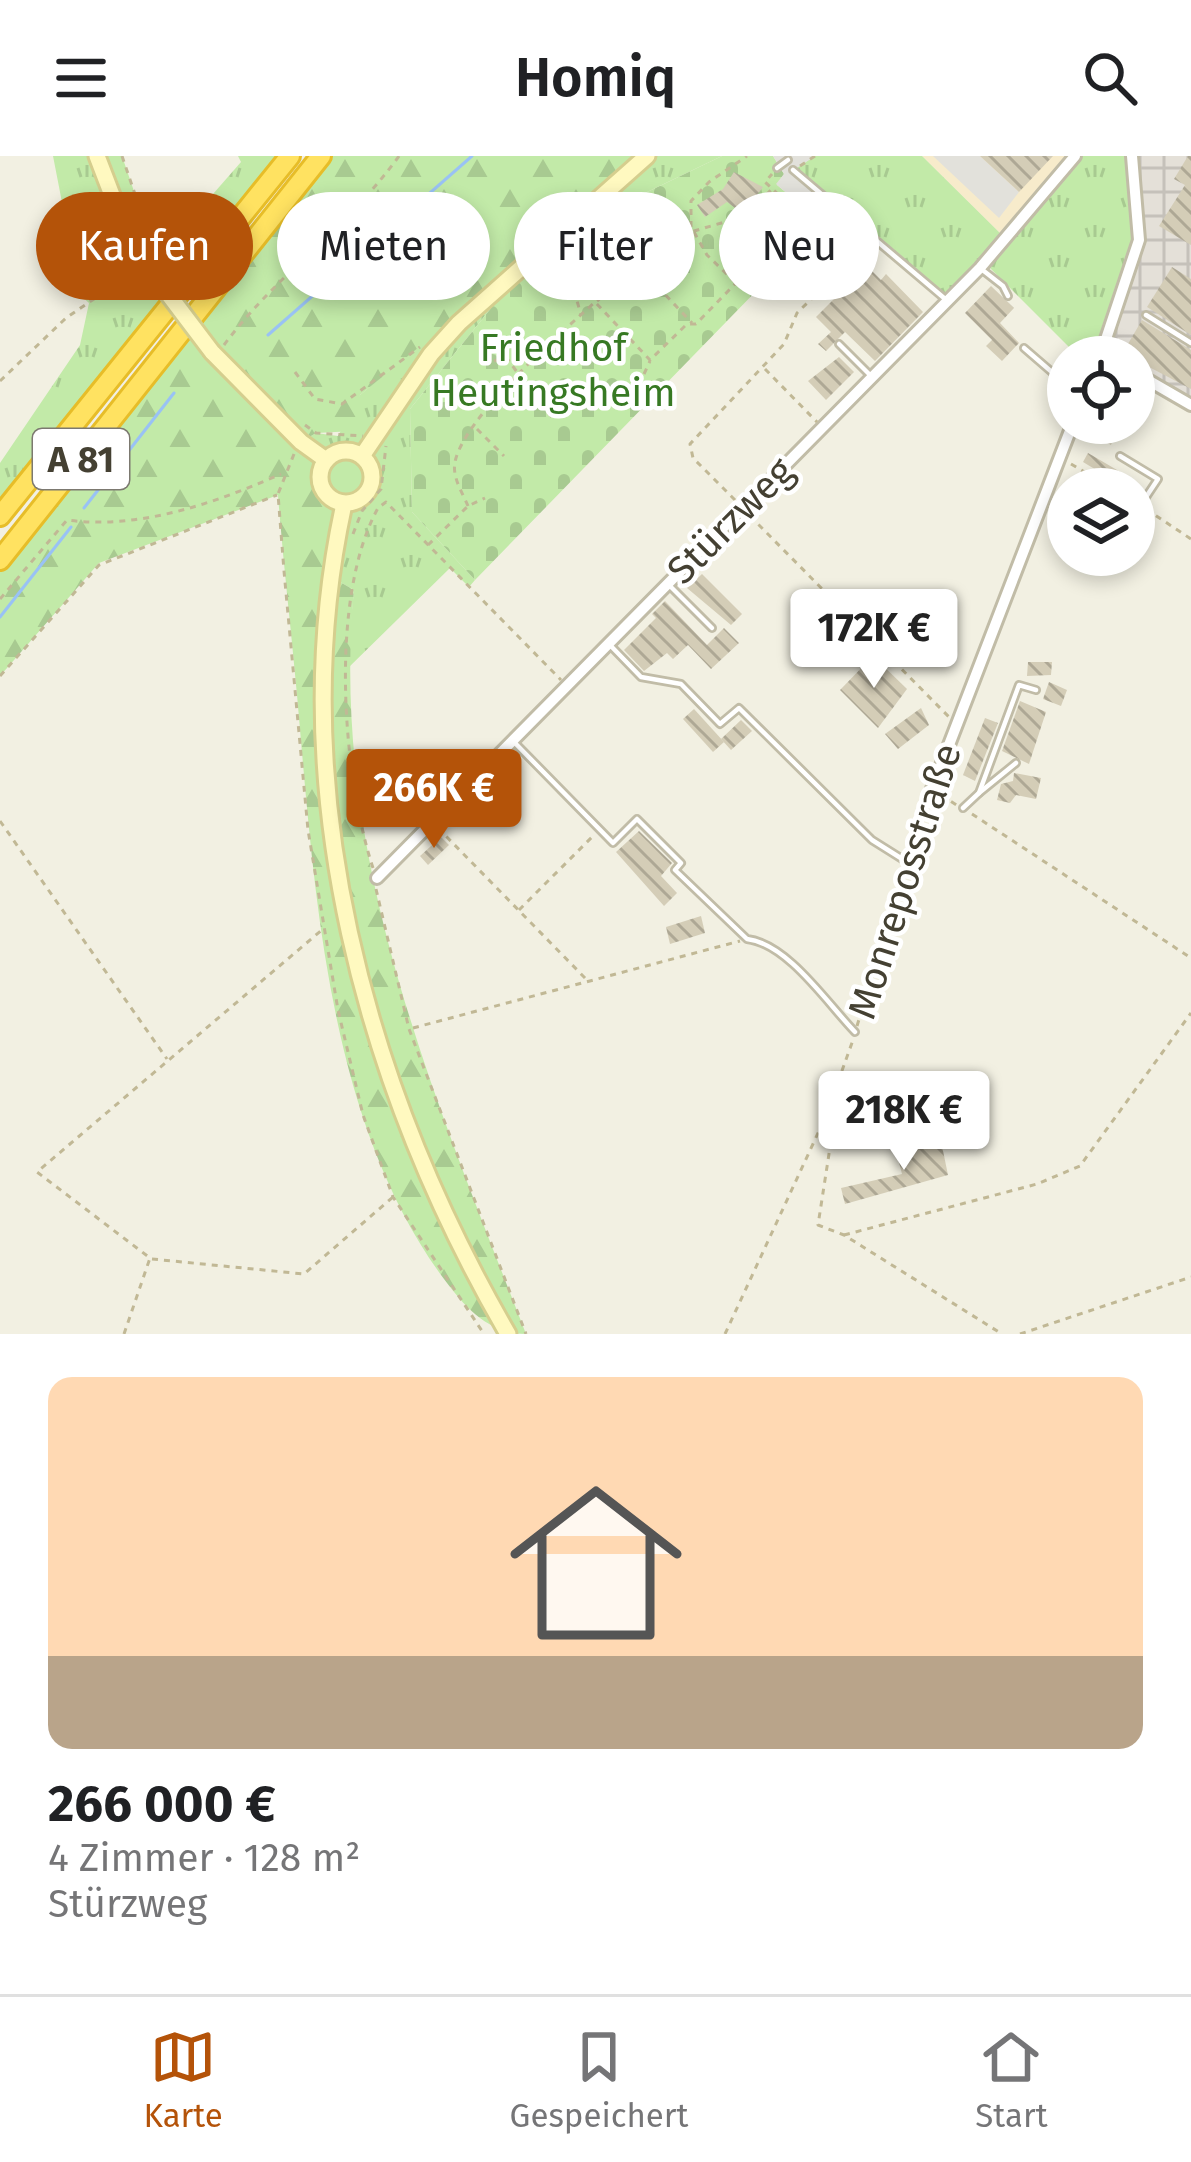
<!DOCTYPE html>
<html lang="de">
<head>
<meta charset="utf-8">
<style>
	:root { --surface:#fff; --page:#f6f6f6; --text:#202124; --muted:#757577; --line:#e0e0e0; --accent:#b45309 }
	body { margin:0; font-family:"Fira Sans",sans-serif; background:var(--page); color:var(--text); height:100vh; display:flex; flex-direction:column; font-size:45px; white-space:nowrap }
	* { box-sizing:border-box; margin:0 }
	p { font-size:39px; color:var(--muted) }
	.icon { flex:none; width:66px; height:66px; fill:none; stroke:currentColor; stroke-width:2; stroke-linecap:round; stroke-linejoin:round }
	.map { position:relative; height:1178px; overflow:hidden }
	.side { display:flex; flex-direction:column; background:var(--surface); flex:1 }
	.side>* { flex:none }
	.hud { position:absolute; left:36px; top:36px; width:1119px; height:108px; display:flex; gap:24px }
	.controls { position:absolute; left:1047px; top:180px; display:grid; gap:24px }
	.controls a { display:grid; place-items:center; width:108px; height:108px; border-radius:50%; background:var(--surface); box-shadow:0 6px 18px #0003; font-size:60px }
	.price { position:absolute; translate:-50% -102px; padding:0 27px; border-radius:12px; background:#fff; color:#222; font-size:39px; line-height:78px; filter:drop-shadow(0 3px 6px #0008) }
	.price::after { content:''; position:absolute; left:50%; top:72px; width:36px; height:27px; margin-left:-18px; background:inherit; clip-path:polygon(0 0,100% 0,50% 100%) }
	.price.selected { background:var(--accent); color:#fff }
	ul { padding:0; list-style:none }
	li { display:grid; align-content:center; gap:24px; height:636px; padding:0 48px }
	li span { display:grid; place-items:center; height:372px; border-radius:24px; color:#555 }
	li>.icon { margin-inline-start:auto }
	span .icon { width:216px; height:216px; fill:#fffc; stroke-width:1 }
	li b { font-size:51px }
	.chip { padding:0 42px; border-radius:54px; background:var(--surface); box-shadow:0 6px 18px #0003; font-size:42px; line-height:108px }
	.chip.selected { background:var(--accent); color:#fff }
	header { display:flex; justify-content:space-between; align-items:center; height:156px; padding:0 48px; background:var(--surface); font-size:54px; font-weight:600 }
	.menu { display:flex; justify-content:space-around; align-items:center; height:168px; border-top:3px solid var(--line); background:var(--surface); font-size:33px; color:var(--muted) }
	.menu a { display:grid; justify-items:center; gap:6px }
	.menu .selected { color:var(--accent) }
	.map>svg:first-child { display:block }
	.commercial { fill:#f7ebcb }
	.industrial { fill:url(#industrial-grid) }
	.grass { fill:url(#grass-tufts) }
	.forest { fill:url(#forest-firs) }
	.cemetery { fill:url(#cemetery-stones) }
	.parking { fill:#e2e1db }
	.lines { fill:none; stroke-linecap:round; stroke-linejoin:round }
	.stream { stroke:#99c2f5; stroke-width:3 }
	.building { fill:url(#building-back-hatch) }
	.lane-casing { stroke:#c1bca7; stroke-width:10 }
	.street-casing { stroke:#c1bca7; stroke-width:16 }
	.secondary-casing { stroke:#d5ce8e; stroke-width:21 }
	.highway-casing { stroke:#e7bd28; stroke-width:24 }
	.path { stroke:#c1b895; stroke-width:3; stroke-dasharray:6 6; stroke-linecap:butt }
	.lane { stroke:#fff; stroke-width:4.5 }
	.street { stroke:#fff; stroke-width:10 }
	.secondary { stroke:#fff9c0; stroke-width:15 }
	.highway { stroke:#ffe261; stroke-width:18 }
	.secondary-bridge-casing { stroke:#d5ce8e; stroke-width:21; stroke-linecap:butt }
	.secondary-bridge { stroke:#fff9c0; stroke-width:15 }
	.labels { text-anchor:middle; stroke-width:9; stroke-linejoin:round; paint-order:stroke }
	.shield { fill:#fff; stroke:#7c7970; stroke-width:3 }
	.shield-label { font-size:36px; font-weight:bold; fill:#444032 }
	.park-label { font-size:39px; fill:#377923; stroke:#fff }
	.street-label { font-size:39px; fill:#444032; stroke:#fff }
</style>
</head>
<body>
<header><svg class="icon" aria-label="menu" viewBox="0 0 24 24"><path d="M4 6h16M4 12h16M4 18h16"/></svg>Homiq<svg class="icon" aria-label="search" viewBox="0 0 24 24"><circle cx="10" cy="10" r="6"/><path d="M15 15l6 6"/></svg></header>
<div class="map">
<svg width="1191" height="1178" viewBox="0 0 1191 1178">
	<defs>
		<pattern id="industrial-grid" width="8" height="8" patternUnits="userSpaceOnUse" patternTransform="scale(3)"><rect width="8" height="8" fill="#e4e0d8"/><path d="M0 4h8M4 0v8" fill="none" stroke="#c5c1ba"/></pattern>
		<pattern id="grass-tufts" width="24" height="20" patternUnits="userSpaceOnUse" patternTransform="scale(3)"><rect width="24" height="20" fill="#c2eaa8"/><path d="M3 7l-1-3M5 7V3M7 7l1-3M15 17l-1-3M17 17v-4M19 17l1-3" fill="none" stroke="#a8ca91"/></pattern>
		<pattern id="forest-firs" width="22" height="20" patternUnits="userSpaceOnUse" patternTransform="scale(3)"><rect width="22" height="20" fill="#c2eaa8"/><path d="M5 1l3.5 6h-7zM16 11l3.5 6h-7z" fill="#a8ca91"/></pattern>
		<pattern id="cemetery-stones" width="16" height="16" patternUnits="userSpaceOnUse" patternTransform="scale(3)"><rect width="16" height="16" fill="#c2eaa8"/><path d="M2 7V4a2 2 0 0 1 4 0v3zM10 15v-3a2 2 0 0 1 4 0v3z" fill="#a8ca91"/></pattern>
		<pattern id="building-back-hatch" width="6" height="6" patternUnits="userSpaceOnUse" patternTransform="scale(3)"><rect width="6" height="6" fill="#d4cdb7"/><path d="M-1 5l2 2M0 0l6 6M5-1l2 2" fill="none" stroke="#aea895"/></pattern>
	</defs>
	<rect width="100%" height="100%" fill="#f2f0e2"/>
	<polygon class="commercial" points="922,0 1075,0 1006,83"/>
	<polygon class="industrial" points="1132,0 1191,0 1191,249 1134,216 1134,201 1102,196"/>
	<g class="grass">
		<polygon points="53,0 122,0 139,50 171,86 241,6 238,0 290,0 0,360 0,307 80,189 89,147 80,139"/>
		<polygon points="647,0 722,0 589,64 496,146 410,253 412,356 475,424 469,431 450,412 346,514 354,434 328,419 336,346 323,335 321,311 301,286 316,277 338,280 360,239"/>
		<polygon points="815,0 922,0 1006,83 1075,0 1132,0 1139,84 1100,201 1079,201 985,107 948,145 793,14"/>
	</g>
	<path class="forest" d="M321 0H647L431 198 419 191 360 239 355 275 316 277 301 286 326 304 320 328 329 341 344 348 328 419 354 434C329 697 433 937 526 1178 487 1178 463 1149 441 1119 326 960 314 729 297 539 291 472 283 406 278 339L99 407 0 520V404Z"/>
	<polygon class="cemetery" points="722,0 773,0 784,18 777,29 802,50 816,34 833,56 475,424 412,356 410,253 496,146 589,64"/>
	<g class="parking">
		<polygon points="773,0 815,0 794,14 816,34 802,50 776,28 784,18"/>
		<polygon points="933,0 980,0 1019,36 999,62"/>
	</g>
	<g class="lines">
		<g class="stream">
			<polyline points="268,179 472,0"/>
			<polyline points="84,352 174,237"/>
			<polyline points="0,461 71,371"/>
		</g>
	</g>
	<g class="building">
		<polygon points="980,0 1053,0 1019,36"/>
		<polygon points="1188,0 1191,0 1191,89 1159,70 1185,29 1174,23"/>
		<polygon points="734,16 763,31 743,58 727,46 705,61 697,49 723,33"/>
		<polygon points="867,110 881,124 886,118 923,156 875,205 845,176 826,195 818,188 831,176 816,161"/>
		<polygon points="1172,111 1191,123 1191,179 1147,151"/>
		<polygon points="991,130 1014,152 1000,167 1019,187 1002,205 986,190 992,184 965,157"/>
		<polygon points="1142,164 1191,194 1191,233 1130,201 1125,193"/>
		<polygon points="839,201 854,216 826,244 808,225"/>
		<polygon points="1101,267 1118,267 1111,289 1094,279"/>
		<polygon points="1088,297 1129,321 1123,330 1083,306"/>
		<polygon points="702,418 742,458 731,469 687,432"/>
		<polygon points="665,445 707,489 724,472 739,487 711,513 688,489 673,503 667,497 644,515 624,494 656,462 652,458"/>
		<polygon points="873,500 907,533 878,572 840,534"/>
		<polygon points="1028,506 1052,506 1051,519 1027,520"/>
		<polygon points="1049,526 1067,534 1061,550 1043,543"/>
		<polygon points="1020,545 1046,556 1029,608 1002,595"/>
		<polygon points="921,552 929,569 898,593 885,578"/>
		<polygon points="694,553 724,586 713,596 683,563"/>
		<polygon points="985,562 998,567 975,625 963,619"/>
		<polygon points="741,564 752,575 731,594 721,583"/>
		<polygon points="1014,617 1041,622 1036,643 1016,639 1010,647 997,644 1001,628 1013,625"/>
		<polygon points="639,675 672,707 661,720 677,737 664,750 616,696"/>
		<polygon points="441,681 449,689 428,709 420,700"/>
		<polygon points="701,760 705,777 670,788 666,771"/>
		<polygon points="941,985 948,1019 845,1048 841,1032 902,1018 896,995"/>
	</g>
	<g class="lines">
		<defs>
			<g id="lane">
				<polyline points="777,12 788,4"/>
				<polyline points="793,14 944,142"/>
				<polyline points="980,112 1003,130 1008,140"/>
				<polyline points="1146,159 1191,187"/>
				<polyline points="839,188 869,218"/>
				<polyline points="1024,192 1068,230"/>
				<polyline points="1120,300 1158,323 1140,350"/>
				<polyline points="671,431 712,472"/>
				<polyline points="609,488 641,521 681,528 720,568 739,552 872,684 907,706"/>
				<path d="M514 586 613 687 637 663 681 707 675 714 747 783C788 788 827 847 855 876"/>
				<polyline points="979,637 1016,607"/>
				<polyline points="963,652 979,637 1019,529 1036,534"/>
			</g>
			<g id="street">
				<polyline points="1100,201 1139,84 1132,0"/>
				<polyline points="1134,216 1191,249"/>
				<polyline points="932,633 1073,267"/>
				<polyline points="377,722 980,112 1075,0"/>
			</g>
			<g id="secondary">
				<polyline points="97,0 120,60 153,118"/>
				<polyline points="212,196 301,286 326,304"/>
				<circle cx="346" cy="321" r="26"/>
				<polyline points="362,300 431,198 459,167 647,0"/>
				<path d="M344 348C282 630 366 933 508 1178"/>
			</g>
			<g id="highway">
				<polyline points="0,360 290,0"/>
				<polyline points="0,404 321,0"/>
			</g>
		</defs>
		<use href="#lane" class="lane-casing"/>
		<use href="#street" class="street-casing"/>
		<use href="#secondary" class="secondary-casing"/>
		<use href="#highway" class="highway-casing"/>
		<g class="path">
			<polyline points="122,0 139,50 134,53"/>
			<polyline points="800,10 815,0"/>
			<polyline points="726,64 763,96"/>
			<polyline points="691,71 691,45 709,26 747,0"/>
			<polyline points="694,76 707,99 736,127"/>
			<polyline points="610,91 633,115"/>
			<polyline points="641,113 692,167"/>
			<polyline points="574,134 581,159"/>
			<polyline points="597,145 646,102 684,78 745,60 772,33"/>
			<path d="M224 189C275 120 348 71 399 0"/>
			<polyline points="494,205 506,201 517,216"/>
			<polyline points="765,213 817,266"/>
			<polyline points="295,216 315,243 342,248 420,191"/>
			<polyline points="644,218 650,205"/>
			<polyline points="514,222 555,264"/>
			<polyline points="0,225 66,162 138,113"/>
			<polyline points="463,233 490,253"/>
			<polyline points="305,269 316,277 363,280"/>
			<polyline points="477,273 504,300"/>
			<polyline points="294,298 278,338 284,415 308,674 338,854 363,959 393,1041 484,1178"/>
			<polyline points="1071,308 1113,333"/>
			<polyline points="735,344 693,302 690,288 784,188 797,157 848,107 875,92"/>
			<path d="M468 350C462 336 452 321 455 306 464 261 560 178 595 146L650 204 687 168H696L771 91 795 54 765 26 772 18"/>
			<polyline points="1146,353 1191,383"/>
			<polyline points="750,360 950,562"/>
			<polyline points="353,378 362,355 381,333 386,290"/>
			<polyline points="428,389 468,350 485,342"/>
			<path d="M0 443 67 364C139 374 215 347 281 318"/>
			<polyline points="0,520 99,409 277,339"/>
			<polyline points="941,639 958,650"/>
			<polyline points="972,658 1191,802"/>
			<polyline points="0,665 167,903"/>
			<polyline points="438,672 587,824"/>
			<polyline points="910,697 929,644"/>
			<path d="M373 712C342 618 329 441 378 352L386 346 561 524"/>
			<polyline points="376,733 409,873 526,1178"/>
			<polyline points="519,754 593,680"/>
			<polyline points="857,870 905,712"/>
			<polyline points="413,872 740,785"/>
			<polyline points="825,962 831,985 818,1069 844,1079 1002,1178"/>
			<polyline points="844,1079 1037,1028 1080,1010 1191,857"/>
			<polyline points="152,1103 304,1118 393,1041"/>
			<polyline points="124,1178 150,1102 37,1016 323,773"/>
			<polyline points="725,1178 825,962 853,884"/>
			<polyline points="1020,1178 1191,1121"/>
		</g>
		<use href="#lane" class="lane"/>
		<use href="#street" class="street"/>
		<use href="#secondary" class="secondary"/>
		<use href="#highway" class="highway"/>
		<defs>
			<polyline id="secondary-bridge" points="153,118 212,196"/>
		</defs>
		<use href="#secondary-bridge" class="secondary-bridge-casing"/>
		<use href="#secondary-bridge" class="secondary-bridge"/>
	</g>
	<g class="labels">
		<rect class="shield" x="33" y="273" width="96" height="60" rx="9"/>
		<g class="shield-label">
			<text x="81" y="316">A 81</text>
		</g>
		<g class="park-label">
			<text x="553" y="205">Friedhof<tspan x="553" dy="45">Heutingsheim</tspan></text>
		</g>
		<g class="street-label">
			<text transform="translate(730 364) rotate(-45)" y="14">Stürzweg</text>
			<text transform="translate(904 725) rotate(-72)" y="14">Monreposstraße</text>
		</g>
	</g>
</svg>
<div class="controls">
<a><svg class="icon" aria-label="locate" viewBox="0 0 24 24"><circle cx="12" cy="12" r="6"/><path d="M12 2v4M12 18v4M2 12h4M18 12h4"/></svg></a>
<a><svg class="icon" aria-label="layers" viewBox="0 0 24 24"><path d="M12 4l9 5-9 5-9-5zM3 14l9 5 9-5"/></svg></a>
</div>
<b class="price" style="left:874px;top:535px">172K €</b>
<b class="price selected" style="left:434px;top:695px">266K €</b>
<b class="price" style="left:904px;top:1017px">218K €</b>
<div class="hud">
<a class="chip selected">Kaufen</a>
<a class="chip">Mieten</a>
<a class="chip">Filter</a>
<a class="chip">Neu</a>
</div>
</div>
<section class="side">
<ul>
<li><span style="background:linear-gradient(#ffd9b3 75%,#b9a48a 0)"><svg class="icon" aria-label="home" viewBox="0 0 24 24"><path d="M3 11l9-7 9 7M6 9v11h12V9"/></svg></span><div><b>266 000 €</b><p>4 Zimmer · 128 m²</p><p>Stürzweg</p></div></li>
</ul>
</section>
<nav class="menu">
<a class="selected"><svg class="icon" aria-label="map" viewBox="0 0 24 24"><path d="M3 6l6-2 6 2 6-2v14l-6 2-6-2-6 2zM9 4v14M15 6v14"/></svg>Karte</a>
<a><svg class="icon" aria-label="saved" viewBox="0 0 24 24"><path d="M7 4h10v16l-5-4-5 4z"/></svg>Gespeichert</a>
<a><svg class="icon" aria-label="home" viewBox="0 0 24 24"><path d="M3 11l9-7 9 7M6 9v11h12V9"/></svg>Start</a>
</nav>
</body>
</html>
